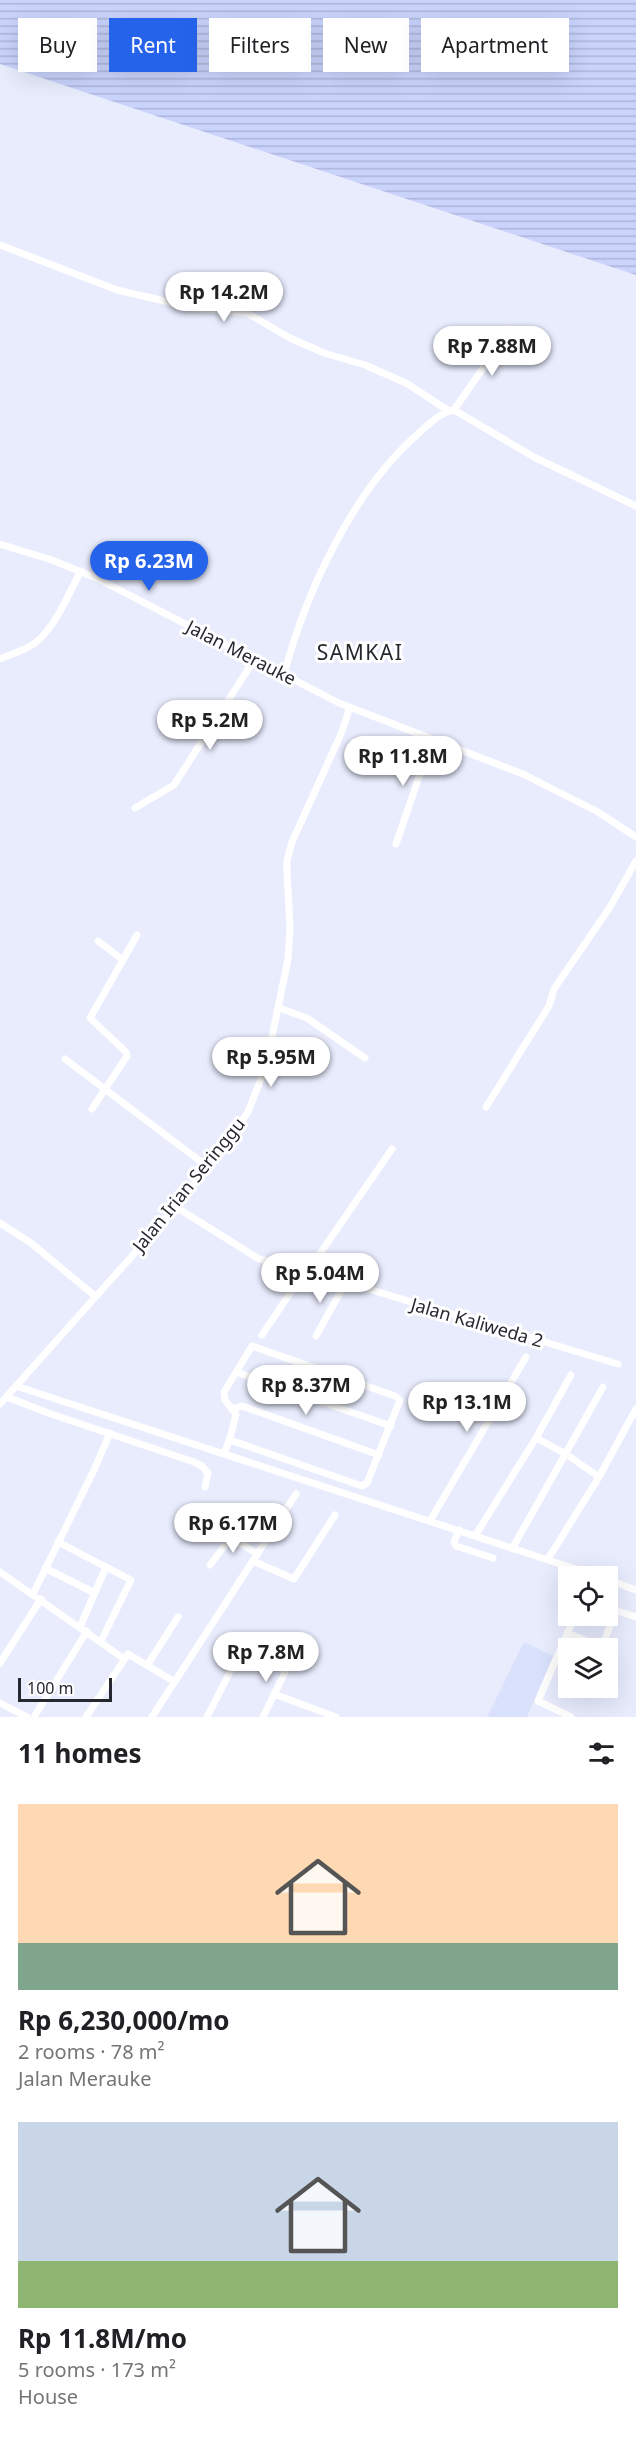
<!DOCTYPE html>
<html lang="en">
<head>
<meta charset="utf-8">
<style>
	:root { --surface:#fff; --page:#f6f6f6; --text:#202124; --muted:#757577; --accent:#2563eb }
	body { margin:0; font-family:"Noto Sans",sans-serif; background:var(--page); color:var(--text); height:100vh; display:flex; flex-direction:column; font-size:22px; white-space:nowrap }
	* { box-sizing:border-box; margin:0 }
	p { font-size:20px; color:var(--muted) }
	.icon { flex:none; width:33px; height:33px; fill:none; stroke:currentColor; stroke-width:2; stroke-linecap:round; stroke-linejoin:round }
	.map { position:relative; height:1717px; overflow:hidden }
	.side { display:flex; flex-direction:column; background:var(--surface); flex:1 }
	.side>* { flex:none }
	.hud { position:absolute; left:18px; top:18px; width:600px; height:54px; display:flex; gap:12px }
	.controls { position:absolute; left:558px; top:1566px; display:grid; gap:12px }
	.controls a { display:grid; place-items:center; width:60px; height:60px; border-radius:0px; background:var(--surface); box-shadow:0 6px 24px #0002; font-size:30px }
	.scale { position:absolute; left:18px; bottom:15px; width:94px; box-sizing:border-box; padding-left:6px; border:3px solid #26282f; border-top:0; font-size:16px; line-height:21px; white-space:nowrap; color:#26282f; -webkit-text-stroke:4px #fff; paint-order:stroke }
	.price { position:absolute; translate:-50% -51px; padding:0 14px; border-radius:21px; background:#fff; color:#222; font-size:20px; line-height:39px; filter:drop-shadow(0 2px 3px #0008) }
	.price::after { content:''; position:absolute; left:50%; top:36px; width:18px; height:14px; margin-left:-9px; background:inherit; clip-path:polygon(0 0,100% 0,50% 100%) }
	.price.selected { background:var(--accent); color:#fff }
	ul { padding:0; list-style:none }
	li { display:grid; align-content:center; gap:12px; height:318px; padding:0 18px }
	li span { display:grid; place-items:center; height:186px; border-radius:0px; color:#555 }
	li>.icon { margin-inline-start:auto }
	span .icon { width:108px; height:108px; fill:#fffc; stroke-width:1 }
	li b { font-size:26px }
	h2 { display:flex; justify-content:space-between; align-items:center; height:72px; padding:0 18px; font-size:26px }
	.tag { padding:0 21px; border-radius:0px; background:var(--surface); box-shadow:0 6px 24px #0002; font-size:21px; line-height:54px }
	.tag.selected { background:var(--accent); color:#fff }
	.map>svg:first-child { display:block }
	.built { fill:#dae1fc }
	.water { fill:url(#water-rules) }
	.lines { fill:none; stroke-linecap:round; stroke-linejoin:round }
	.minor { stroke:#fff; stroke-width:7 }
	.labels { text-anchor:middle; stroke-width:6; stroke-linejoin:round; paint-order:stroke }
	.street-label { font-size:18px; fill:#26282f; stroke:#fff }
	.quarter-label { font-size:21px; letter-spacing:1.5px; fill:#26282f; stroke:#fff }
</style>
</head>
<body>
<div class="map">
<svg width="636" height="1717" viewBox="0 0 636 1717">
	<defs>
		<pattern id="water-rules" width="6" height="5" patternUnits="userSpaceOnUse" patternTransform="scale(1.5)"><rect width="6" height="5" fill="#c9d3fc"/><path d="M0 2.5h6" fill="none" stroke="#acb5d8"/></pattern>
	</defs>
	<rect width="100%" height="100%" fill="#e8ecfd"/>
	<polygon class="built" points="524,1642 553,1656 527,1717 487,1717"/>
	<polygon class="water" points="0,0 636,0 636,275 0,64"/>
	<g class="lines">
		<g class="minor">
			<polyline points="0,245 117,290 195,308 247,313 290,338 324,353 365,365 406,383 449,411"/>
			<polyline points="454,410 534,457 636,506"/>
			<polyline points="0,544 52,560 98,579 339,703 523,774 598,812 636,837"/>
			<path d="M0 659C11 654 24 651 35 643 56 627 68 594 81 571"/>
			<path d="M284 675C306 591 353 490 420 432 429 424 441 412 454 410L510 329"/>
			<polyline points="135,808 174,785 254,660"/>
			<polyline points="396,844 432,739"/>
			<polyline points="123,960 137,935"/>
			<polyline points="279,1008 307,1018 365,1058"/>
			<polyline points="65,1059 208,1167"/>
			<polyline points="486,1107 549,1006 554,989 610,907 636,861"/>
			<polyline points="92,1109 127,1056 126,1052 90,1018 123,960 98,941"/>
			<polyline points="176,1207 259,1259 292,1266 618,1364"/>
			<polyline points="0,1223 31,1243 95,1296"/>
			<polyline points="308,1271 392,1149"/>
			<polyline points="262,1335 305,1271"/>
			<polyline points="316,1336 345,1284"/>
			<polyline points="236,1372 391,1426"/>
			<polyline points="16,1386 597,1576"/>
			<polyline points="7,1397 51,1414 194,1462 202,1466 208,1473 205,1487"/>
			<polyline points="0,1404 174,1209 225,1146 248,1112 266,1066 288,959 290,926 287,873 287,860 292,842 341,734 350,707"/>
			<polyline points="233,1409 242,1406 379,1455"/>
			<polyline points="536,1438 566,1454 599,1477"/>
			<path d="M224 1453C230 1440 233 1428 236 1414L225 1400 224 1392 252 1346 395 1396 400 1400 367 1483 362 1486 230 1440"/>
			<polyline points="430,1521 526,1357"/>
			<polyline points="459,1530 454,1542 456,1546 493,1558"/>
			<polyline points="475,1536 536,1438 571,1375"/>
			<polyline points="58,1542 131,1580 101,1641"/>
			<polyline points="512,1549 603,1387"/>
			<polyline points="548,1559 599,1477 636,1409"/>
			<polyline points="253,1561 294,1579 335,1515"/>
			<polyline points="210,1565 229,1540 233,1539 258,1554"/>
			<polyline points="45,1568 95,1593"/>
			<polyline points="0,1572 123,1658"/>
			<polyline points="608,1580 636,1590"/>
			<polyline points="33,1594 94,1470 110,1433"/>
			<polyline points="608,1608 636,1617"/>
			<polyline points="80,1627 106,1567"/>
			<polyline points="567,1633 602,1647 616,1610"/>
			<polyline points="0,1663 41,1599"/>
			<polyline points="148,1664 178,1617"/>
			<polyline points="274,1694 336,1717"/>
			<polyline points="0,1703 27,1717"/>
			<polyline points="34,1717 87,1631"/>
			<polyline points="86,1717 128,1654 175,1682"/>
			<polyline points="152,1717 296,1494"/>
			<polyline points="207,1717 235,1662"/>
			<polyline points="263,1717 291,1660"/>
			<polyline points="571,1717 538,1701 575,1616"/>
		</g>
	</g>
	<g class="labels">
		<g class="street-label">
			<text transform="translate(241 653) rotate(27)" y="6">Jalan Merauke</text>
			<text transform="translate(189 1185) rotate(-51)" y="6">Jalan Irian Seringgu</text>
			<text transform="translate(477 1323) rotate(16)" y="6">Jalan Kaliweda 2</text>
		</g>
		<g class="quarter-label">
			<text x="360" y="660">SAMKAI</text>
		</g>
	</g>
</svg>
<div class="controls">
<a><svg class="icon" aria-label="locate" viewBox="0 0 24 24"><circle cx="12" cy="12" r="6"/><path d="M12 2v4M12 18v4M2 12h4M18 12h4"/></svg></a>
<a><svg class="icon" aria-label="layers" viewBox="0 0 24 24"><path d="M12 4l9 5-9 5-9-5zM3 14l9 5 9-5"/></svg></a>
</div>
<div class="scale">100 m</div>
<b class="price" style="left:224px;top:323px">Rp 14.2M</b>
<b class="price" style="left:492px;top:377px">Rp 7.88M</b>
<b class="price selected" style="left:149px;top:592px">Rp 6.23M</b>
<b class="price" style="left:210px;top:751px">Rp 5.2M</b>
<b class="price" style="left:403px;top:787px">Rp 11.8M</b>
<b class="price" style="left:271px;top:1088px">Rp 5.95M</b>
<b class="price" style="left:320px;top:1304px">Rp 5.04M</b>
<b class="price" style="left:306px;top:1416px">Rp 8.37M</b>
<b class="price" style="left:467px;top:1433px">Rp 13.1M</b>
<b class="price" style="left:233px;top:1554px">Rp 6.17M</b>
<b class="price" style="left:266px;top:1683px">Rp 7.8M</b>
<div class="hud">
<a class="tag">Buy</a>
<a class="tag selected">Rent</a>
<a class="tag">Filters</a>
<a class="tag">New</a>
<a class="tag">Apartment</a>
</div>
</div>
<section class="side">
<h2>11 homes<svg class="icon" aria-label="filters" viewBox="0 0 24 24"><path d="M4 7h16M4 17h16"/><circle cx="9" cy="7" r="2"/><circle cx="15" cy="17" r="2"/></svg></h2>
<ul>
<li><span style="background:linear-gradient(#ffd9b3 75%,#7fa58c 0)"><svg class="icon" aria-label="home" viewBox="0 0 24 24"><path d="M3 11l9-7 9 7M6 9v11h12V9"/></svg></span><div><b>Rp 6,230,000/mo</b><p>2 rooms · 78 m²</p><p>Jalan Merauke</p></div></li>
<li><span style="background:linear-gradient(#c9d6e8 75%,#8fb573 0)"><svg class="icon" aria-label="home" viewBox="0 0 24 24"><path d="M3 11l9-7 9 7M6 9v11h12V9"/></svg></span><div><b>Rp 11.8M/mo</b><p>5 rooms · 173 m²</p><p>House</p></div></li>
</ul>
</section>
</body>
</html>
